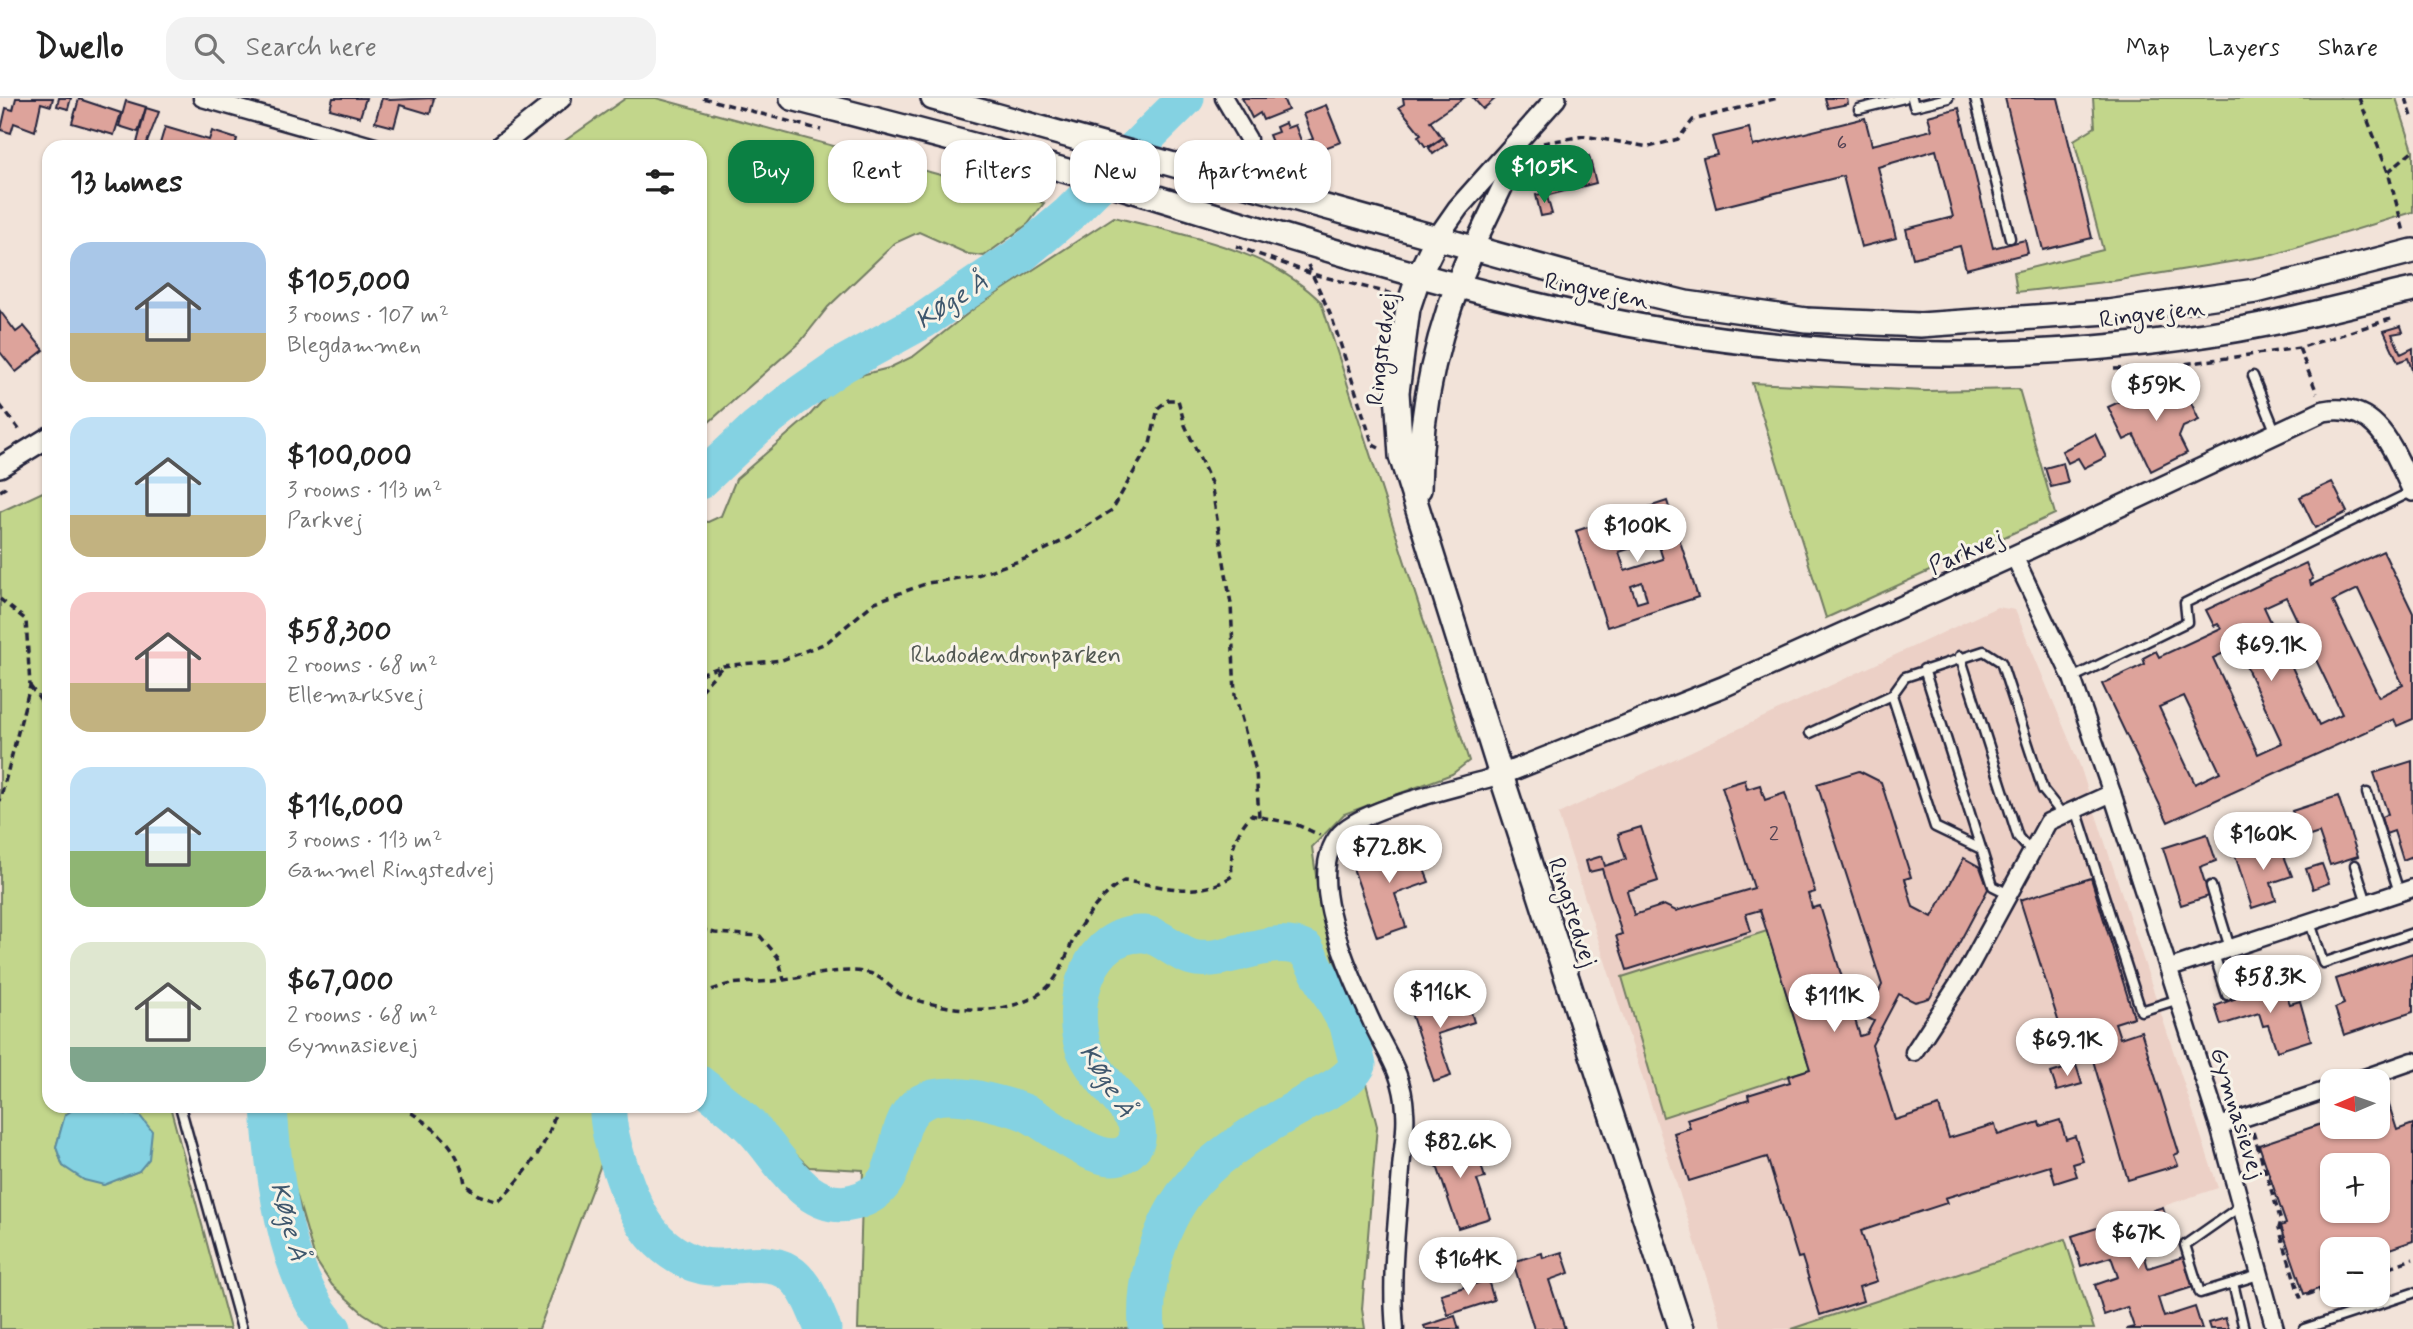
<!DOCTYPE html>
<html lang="en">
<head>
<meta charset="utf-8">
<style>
	:root { --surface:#fff; --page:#f2f2f2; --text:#222; --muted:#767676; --line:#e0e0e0; --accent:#0b8043 }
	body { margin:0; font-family:Mynerve,sans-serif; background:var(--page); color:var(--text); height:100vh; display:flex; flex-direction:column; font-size:26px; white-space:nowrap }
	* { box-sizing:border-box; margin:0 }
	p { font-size:23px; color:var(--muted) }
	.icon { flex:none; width:38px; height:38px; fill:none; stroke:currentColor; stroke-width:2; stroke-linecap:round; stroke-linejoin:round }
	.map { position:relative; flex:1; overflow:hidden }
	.side { position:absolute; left:42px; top:42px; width:665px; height:973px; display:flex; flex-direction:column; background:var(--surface); border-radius:21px; box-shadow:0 2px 5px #0004 }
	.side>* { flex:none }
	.guide { position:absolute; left:728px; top:42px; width:665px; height:63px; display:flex; gap:14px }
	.needle { width:46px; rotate:268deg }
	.controls { position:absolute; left:2320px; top:971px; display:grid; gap:14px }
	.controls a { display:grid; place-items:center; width:70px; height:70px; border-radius:14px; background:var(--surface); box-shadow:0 2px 5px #0004; font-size:35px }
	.price { position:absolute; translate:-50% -60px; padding:0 16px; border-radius:24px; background:#fff; color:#222; font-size:23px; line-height:46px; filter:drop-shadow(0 2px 4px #0008) }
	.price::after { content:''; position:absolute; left:50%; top:42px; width:21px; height:16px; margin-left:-10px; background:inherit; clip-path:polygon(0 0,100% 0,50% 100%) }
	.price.on { background:var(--accent); color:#fff }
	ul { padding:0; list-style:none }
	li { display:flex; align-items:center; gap:21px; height:175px; padding:0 28px }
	li span { display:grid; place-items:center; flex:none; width:196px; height:140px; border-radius:21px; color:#555 }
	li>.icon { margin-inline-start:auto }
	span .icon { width:84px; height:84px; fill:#fffc; stroke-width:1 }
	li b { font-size:30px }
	h2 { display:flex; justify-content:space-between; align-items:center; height:84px; padding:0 28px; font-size:30px }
	.chip { padding:0 24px; border-radius:21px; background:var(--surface); box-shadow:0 2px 5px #0004; font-size:24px; line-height:63px }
	.chip.on { background:var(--accent); color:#fff }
	header { display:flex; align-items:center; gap:42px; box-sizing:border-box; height:98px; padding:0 35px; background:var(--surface); border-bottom:2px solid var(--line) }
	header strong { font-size:33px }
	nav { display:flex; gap:38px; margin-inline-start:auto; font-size:24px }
	.search { width:490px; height:63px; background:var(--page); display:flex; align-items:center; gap:18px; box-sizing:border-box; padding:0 24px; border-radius:21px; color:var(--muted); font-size:26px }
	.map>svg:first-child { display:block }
	.built { fill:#ecd0c6 }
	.green { fill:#c2d68b; stroke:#727c63; stroke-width:2; fill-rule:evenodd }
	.water { fill:#84d2e2; stroke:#5d8c9f; stroke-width:2 }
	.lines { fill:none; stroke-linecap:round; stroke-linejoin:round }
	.river { stroke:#84d2e2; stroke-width:37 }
	.building { fill:#dda39b; stroke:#22223b; stroke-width:2; fill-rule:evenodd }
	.service-casing { stroke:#22223b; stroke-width:13 }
	.minor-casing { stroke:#22223b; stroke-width:21 }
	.tertiary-casing { stroke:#22223b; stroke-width:24 }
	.secondary-casing { stroke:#22223b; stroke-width:28 }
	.path { stroke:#22223b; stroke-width:3.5; stroke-dasharray:7 5; stroke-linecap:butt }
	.service { stroke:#f7f3e8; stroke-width:8 }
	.minor { stroke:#f7f3e8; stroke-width:16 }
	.tertiary { stroke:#f7f3e8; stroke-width:19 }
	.secondary { stroke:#f7f3e8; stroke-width:23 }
	.labels { text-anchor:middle; stroke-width:6; stroke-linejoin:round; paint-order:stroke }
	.number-label { font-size:21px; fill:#514253 }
	.street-label { font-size:24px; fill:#22223b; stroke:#f7f3e8 }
	.park-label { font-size:24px; fill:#525853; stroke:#f7f3e8 }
	.water-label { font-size:26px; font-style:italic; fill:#3f576d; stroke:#f7f3e8 }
</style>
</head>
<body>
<header>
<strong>Dwello</strong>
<div class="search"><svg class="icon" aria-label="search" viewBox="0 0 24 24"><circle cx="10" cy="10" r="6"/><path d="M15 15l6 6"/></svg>Search here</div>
<nav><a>Map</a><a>Layers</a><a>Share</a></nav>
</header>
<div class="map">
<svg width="2413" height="1231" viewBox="0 0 2413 1231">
	<rect width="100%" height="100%" fill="#f2e3d9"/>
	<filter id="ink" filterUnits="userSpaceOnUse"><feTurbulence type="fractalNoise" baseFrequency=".0143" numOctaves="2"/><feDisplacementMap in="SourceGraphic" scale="14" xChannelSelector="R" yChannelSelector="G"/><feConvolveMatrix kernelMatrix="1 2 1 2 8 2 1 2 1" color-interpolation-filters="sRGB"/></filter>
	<g filter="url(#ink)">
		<polygon class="built" points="1997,509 2015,512 2080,668 2218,1090 1791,1231 1723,1231 1558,716"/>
		<g class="green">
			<polygon points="626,0 656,0 1044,105 1028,126 984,158 968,156 919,134 895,145 828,209 801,243 700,332 700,49 556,49"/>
			<polygon points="2093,0 2396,0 2413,52 2413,114 2273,157 2113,183 2017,194 2014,174 2103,152 2074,42 2095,29"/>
			<path d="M1114 119C1183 137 1269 151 1321 204L1469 663 1452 676 1344 716 1312 749 1320 806 1377 1028 1362 1211 1365 1231H858L863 1072 809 1069 700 966V423L708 424 721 418 736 381 809 318 832 292 853 279 889 270 914 258 976 209Z"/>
			<polygon points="1752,285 1926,293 2019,291 2055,416 1826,520"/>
			<path d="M49 391V661L46 679 49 691V1008H170L230 1231H0V414ZM65 1018 139 1073 103 1087 63 1068 56 1049Z"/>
			<polygon points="1767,833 1810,971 1663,1019 1622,879"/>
			<polygon points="283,1008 602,1008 603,1061 539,1231 388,1231 363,1215 332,1187 315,1161 286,1060"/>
			<polygon points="2065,1141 2094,1231 1791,1231"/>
		</g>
		<polygon class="water" points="78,1008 140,1018 152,1033 149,1061 139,1073 104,1087 84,1082 63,1068 56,1049 65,1017"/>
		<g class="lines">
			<g class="river">
				<polyline points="700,383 756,330 794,300 840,268 924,222 1023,155 1070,115 1186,0"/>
				<path d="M700 986C716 999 734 1012 749 1027 778 1054 804 1117 854 1104 929 1085 861 979 978 1001 994 1005 1014 1009 1029 1016 1053 1028 1106 1078 1131 1051 1140 1042 1138 1033 1135 1022 1119 997 1093 975 1083 948 1068 905 1090 833 1144 836 1162 837 1178 858 1197 860 1233 864 1271 835 1306 852L1348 928 1358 967C1347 987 1316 998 1297 1010 1267 1027 1238 1044 1212 1066 1165 1105 1143 1173 1147 1231"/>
				<path d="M269 1008C273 1074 285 1182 333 1231"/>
				<path d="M608 1008C606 1037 630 1105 647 1129 660 1148 681 1163 703 1168 729 1173 764 1159 787 1173 806 1184 815 1212 823 1231"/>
			</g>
		</g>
		<g class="building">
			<polygon points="16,0 53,0 51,8 41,5 35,33 14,25 11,35 1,32 6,10 13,12"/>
			<polygon points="59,0 71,0 68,11 57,8"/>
			<polygon points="333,0 366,0 360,19 330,11"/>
			<polygon points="382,0 390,2 434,0 430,16 400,7 394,29 375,24"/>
			<polygon points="1242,0 1283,0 1288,12 1263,22 1260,15 1252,20"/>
			<polygon points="1464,0 1430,23 1442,40 1430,48 1425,48 1418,38 1421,36 1399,9 1404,6 1403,0"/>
			<polygon points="1473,0 1496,0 1483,11"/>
			<polygon points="1825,0 1847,0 1848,6 1828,10"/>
			<polygon points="2005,0 2058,0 2092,140 2043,152"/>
			<polygon points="79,1 121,15 114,37 72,25"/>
			<polygon points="126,3 146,9 138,34 119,28"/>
			<polygon points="1326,7 1341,44 1281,66 1269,37 1278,34 1276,29 1285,25 1287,30 1295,27 1302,45 1313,41 1303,16"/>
			<polygon points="146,10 159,14 146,47 137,45"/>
			<polygon points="1959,10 1993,150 2025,142 2028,155 1966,171 1960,148 1913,160 1906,131 1953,119 1936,52 1878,69 1896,140 1861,149 1843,78 1716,110 1703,60 1717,57 1712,39 1749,30 1753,48 1865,20 1872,47 1932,32 1928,18"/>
			<polygon points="165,29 209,42 212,33 237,41 235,49 159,49"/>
			<polygon points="1443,40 1447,46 1433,56 1429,50"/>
			<polygon points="1589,58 1596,85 1549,97 1542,70"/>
			<polygon points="1546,95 1552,116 1541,118 1536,97"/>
			<polygon points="0,213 16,234 24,228 44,252 16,274 0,254"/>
			<polygon points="2401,228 2403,234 2392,236 2401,256 2413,250 2413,275 2408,260 2398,264 2384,233"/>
			<polygon points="2182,285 2199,322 2183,329 2179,339 2187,355 2151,373 2134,337 2124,342 2108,309 2143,293 2147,302"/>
			<polygon points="2095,336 2106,359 2084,370 2078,360 2068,365 2062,353"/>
			<polygon points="2063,365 2068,385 2051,389 2045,370"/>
			<polygon points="2332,384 2347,414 2315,430 2300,399"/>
			<path d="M1667 403 1698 499 1607 529 1576 433ZM1657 442 1663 461 1625 473 1619 454ZM1642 484 1647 502 1637 505 1631 488Z"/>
			<path d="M2383 453 2413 515V621L2397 628 2394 621 2168 724 2102 586 2145 566 2143 560 2156 553 2159 559 2221 530 2218 526 2214 528 2206 512 2306 465 2313 481 2310 483 2311 487ZM2358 491 2403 587 2379 599 2333 503ZM2286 499 2342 616 2319 627 2264 509ZM2237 549 2282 645 2258 656 2213 560ZM2184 598 2220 674 2195 686 2159 609Z"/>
			<polygon points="2412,663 2413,758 2403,762 2394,733 2386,736 2381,719 2388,716 2374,675"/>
			<polygon points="1859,673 1881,684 1911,779 1905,781 1913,809 1932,819 1964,760 1980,769 1988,791 1930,900 1915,904 1899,896 1872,947 1895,1022 1939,1008 1949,1040 1995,1026 1998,1037 2039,1024 2040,1028 2060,1022 2066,1041 2075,1038 2083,1063 2073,1066 2077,1078 2055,1085 2050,1068 1945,1100 1947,1105 1861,1133 1877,1183 1859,1189 1863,1203 1820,1217 1802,1159 1798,1160 1767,1059 1689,1083 1674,1035 1690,1030 1687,1021 1749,1001 1748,997 1790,984 1788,978 1810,971 1760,812 1746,816 1751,833 1627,872 1616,838 1622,836 1602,771 1589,774 1586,763 1602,758 1605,768 1626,761 1618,736 1641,729 1658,783 1627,793 1634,817 1664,807 1676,813 1754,790 1722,689 1745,682 1747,691 1760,687 1765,702 1785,695 1815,794 1808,796 1812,810 1820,808 1860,938 1867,936 1874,923 1866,919 1882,887 1817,686"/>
			<polygon points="2338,698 2358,758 2330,767 2319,735 2301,741 2292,713"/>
			<polygon points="2207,736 2216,763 2200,769 2209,798 2181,807 2163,750"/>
			<polygon points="2278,743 2292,778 2271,785 2276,802 2252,810 2235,757"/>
			<polygon points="1414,745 1429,784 1395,796 1406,829 1377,839 1352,767"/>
			<polygon points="2322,766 2329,785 2313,791 2306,771"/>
			<polygon points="2091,780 2134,919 2115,925 2120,940 2141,933 2179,1055 2174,1057 2178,1067 2128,1082 2085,935 2064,941 2020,802"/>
			<polygon points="2413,855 2413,914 2344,937 2335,910 2344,906 2336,881"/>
			<polygon points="2282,883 2290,906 2300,903 2311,942 2277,953 2268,927 2263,928 2259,915 2221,927 2215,908"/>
			<polygon points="1466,897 1474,924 1437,936 1451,978 1434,984 1410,912"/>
			<polygon points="2076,967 2082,986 2057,993 2051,975"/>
			<path d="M2388 1004 2397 1032 2413 1026V1143L2386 1152 2391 1165 2378 1170V1152H2333V1197H2337L2331 1199 2327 1188 2304 1196 2281 1128 2286 1126 2259 1047 2333 1022V1029H2378V1007ZM2333 1068H2378V1113H2333Z"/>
			<polygon points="1459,1034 1469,1063 1479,1060 1485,1080 1477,1082 1490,1120 1458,1130 1429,1044"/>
			<polygon points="2163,1109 2172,1139 2142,1149 2148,1170 2186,1158 2196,1188 2158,1200 2164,1219 2195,1209 2202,1231 2126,1231 2134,1229 2127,1209 2104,1217 2095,1187 2118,1179 2111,1159 2081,1168 2072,1138"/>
			<polygon points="1562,1154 1569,1175 1549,1182 1565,1231 1534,1231 1513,1164 1542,1155 1543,1160"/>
			<polygon points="1488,1182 1494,1202 1448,1217 1441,1196"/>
			<polygon points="1455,1218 1459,1231 1425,1231 1424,1228"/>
			<polygon points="2225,1220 2229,1231 2210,1231 2208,1225"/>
		</g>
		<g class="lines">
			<defs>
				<g id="service">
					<polyline points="1912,0 1914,8 1948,0"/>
					<polyline points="1975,0 2010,140"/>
					<polyline points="1859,11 1904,0"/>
					<polyline points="2253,278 2276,335"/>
					<polyline points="1960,558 2018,739 2031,754"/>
					<polyline points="1924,571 1993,788 2009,796"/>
					<polyline points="2072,580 2187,524 2185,505 2413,393"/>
					<polyline points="1892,597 1935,729 1981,751"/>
					<polyline points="1810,635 1892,597 1905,579 1984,553 2001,564 2043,692 2063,717"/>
					<polyline points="2367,695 2399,794"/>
					<polyline points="2076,711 2141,913 2179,901"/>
					<polyline points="2355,767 2367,805"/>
					<polyline points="2211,788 2230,850"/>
					<polyline points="2310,824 2323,865 2413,835"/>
					<polyline points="2214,856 2227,897"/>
					<polyline points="180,1008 242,1231"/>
					<polyline points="2242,1107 2185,1147 2200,1195 2262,1176"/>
					<polyline points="2233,1185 2244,1231"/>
					<polyline points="2304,1231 2413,1195"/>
				</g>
				<g id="minor">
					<polyline points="202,0 375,49"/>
					<polyline points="1224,0 1248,41"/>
					<polyline points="2014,458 2072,580 2112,695 2219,1028 2275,1231"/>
					<polyline points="2170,870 2413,790"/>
					<polyline points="1914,954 1968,871 2048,724 2112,695"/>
					<polyline points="2353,984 2413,963"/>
					<polyline points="2219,1028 2333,990"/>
					<path d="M1395 1231C1390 1178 1397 1125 1401 1072 1402 1053 1407 1032 1405 1013 1403 973 1385 954 1370 920 1351 876 1298 770 1345 731 1374 707 1462 689 1501 677"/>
				</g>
				<g id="tertiary">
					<polyline points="499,49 561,0"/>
					<polyline points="1437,140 1458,110 1556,0"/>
					<polyline points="1473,150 1510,73 1517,47"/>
					<polyline points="0,369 49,339"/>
					<path d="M1501 677 1725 588 2014 458 2324 313C2379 303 2393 353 2413 393"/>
				</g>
				<g id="secondary">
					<path d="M792 0C908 30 1024 59 1138 94 1353 159 1568 230 1794 249 1948 263 2115 256 2267 226 2316 216 2364 203 2413 192"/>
					<polyline points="933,0 1567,176 1686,205 1806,222 1920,227 2108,214 2256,193 2413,153"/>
					<polyline points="1437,140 1419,177 1408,210 1397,294 1401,358 1501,677 1681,1231"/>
					<path d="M1419 391C1420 307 1438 227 1473 150"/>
				</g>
			</defs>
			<use href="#service" class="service-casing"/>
			<use href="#minor" class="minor-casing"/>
			<use href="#tertiary" class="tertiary-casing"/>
			<use href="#secondary" class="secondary-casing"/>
			<g class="path">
				<polyline points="703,0 821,32"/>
				<polyline points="2359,0 2388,74 2404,134"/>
				<polyline points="2406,0 2413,22"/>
				<polyline points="1543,45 1584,38 1649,49 1678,41 1693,22 1778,0"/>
				<polyline points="2388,74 2413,52"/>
				<polyline points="1236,148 1312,176 1393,196"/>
				<polyline points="1308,167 1332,220 1373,347 1379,350"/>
				<polyline points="2299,250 2317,295"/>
				<polyline points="2114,271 2163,269 2299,250 2394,220"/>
				<polyline points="0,307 21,334"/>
				<polyline points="0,393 10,387"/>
				<polyline points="0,501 26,522 30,588 0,703"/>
				<polyline points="700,576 723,568 782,562 826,545 875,504 928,485 977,477 1025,461 1065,442 1112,412 1150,346 1158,310 1168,302 1178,302 1185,327 1211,385 1231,506 1235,597 1256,673 1259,719"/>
				<polyline points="30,588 49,614"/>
				<polyline points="700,593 722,569"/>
				<polyline points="700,831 715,835 760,838 778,859 784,882"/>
				<path d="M700 893C712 894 719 888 731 886 748 884 766 884 784 882 812 878 841 869 869 875 884 879 892 893 904 898 945 912 1002 920 1039 896 1063 881 1066 851 1080 829 1091 811 1107 793 1124 783 1162 787 1198 802 1232 778 1230 752 1234 737 1251 717L1295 726 1320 737"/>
				<path d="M401 1008C433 1029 459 1045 465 1086L478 1097 498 1104C522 1081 553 1042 556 1008"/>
				<polyline points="2253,1034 2281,1123 2279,1130 2300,1199 2325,1191 2328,1201 2333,1199 2335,1207"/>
				<polyline points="2378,1173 2413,1161"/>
				<polyline points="2334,1203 2350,1197"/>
			</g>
			<use href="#service" class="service"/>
			<use href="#minor" class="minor"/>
			<use href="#tertiary" class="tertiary"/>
			<use href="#secondary" class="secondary"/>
		</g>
	</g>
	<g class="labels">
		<g class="number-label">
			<text x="1842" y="51">6</text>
			<text x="1774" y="742">2</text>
		</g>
		<g class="street-label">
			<text transform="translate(1597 192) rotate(11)" y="8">Ringvejen</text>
			<text transform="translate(2152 215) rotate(-7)" y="8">Ringvejen</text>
			<text transform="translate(1381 251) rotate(-83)" y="8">Ringstedvej</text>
			<text transform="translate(1966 453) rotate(-24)" y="8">Parkvej</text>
			<text transform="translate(1573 814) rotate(72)" y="8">Ringstedvej</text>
			<text transform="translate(2238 1015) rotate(73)" y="8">Gymnasievej</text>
		</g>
		<g class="park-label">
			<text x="1016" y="564">Rhododendronparken</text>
		</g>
		<g class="water-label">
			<text transform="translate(951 202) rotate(-33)" y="9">Køge Å</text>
			<text transform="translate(1108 982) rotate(58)" y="9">Køge Å</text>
			<text transform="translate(290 1123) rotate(75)" y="9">Køge Å</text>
		</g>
	</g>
</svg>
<div class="controls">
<a><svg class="needle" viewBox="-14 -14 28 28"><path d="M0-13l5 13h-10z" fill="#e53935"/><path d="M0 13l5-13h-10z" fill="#767676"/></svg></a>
<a>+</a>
<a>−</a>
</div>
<b class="price on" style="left:1544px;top:107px">$105K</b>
<b class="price" style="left:2156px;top:325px">$59K</b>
<b class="price" style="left:1637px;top:466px">$100K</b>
<b class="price" style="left:2271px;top:585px">$69.1K</b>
<b class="price" style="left:2263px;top:774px">$160K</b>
<b class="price" style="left:1389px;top:787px">$72.8K</b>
<b class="price" style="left:2270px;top:917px">$58.3K</b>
<b class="price" style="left:1440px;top:932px">$116K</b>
<b class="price" style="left:1834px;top:936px">$111K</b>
<b class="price" style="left:2067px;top:980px">$69.1K</b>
<b class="price" style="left:1460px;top:1082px">$82.6K</b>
<b class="price" style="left:2138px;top:1173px">$67K</b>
<b class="price" style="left:1468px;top:1199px">$164K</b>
<div class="guide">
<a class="chip on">Buy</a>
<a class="chip">Rent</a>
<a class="chip">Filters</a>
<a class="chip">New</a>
<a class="chip">Apartment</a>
</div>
<section class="side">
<h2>13 homes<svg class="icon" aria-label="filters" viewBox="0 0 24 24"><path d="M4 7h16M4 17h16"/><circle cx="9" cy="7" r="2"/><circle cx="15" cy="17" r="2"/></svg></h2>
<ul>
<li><span style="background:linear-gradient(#a9c7e8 65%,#c2b280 0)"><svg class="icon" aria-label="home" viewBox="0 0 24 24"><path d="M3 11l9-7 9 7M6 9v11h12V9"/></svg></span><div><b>$105,000</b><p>3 rooms · 107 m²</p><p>Blegdammen</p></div></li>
<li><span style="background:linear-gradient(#bfe0f5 70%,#c2b280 0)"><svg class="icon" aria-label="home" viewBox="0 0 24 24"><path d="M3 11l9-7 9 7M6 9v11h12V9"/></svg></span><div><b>$100,000</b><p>3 rooms · 113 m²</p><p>Parkvej</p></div></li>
<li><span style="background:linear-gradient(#f6c9c9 65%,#c2b280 0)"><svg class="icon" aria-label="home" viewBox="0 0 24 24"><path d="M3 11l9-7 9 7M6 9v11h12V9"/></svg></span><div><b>$58,300</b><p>2 rooms · 68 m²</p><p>Ellemarksvej</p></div></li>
<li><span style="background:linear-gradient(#bfe0f5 60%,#8fb573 0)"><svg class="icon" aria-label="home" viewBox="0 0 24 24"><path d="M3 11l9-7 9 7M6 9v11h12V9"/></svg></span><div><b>$116,000</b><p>3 rooms · 113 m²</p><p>Gammel Ringstedvej</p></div></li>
<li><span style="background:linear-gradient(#dfe7d0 75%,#7fa58c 0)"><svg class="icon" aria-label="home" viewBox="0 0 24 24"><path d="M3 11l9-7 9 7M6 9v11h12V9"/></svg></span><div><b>$67,000</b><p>2 rooms · 68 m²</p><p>Gymnasievej</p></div></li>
</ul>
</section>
</div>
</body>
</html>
